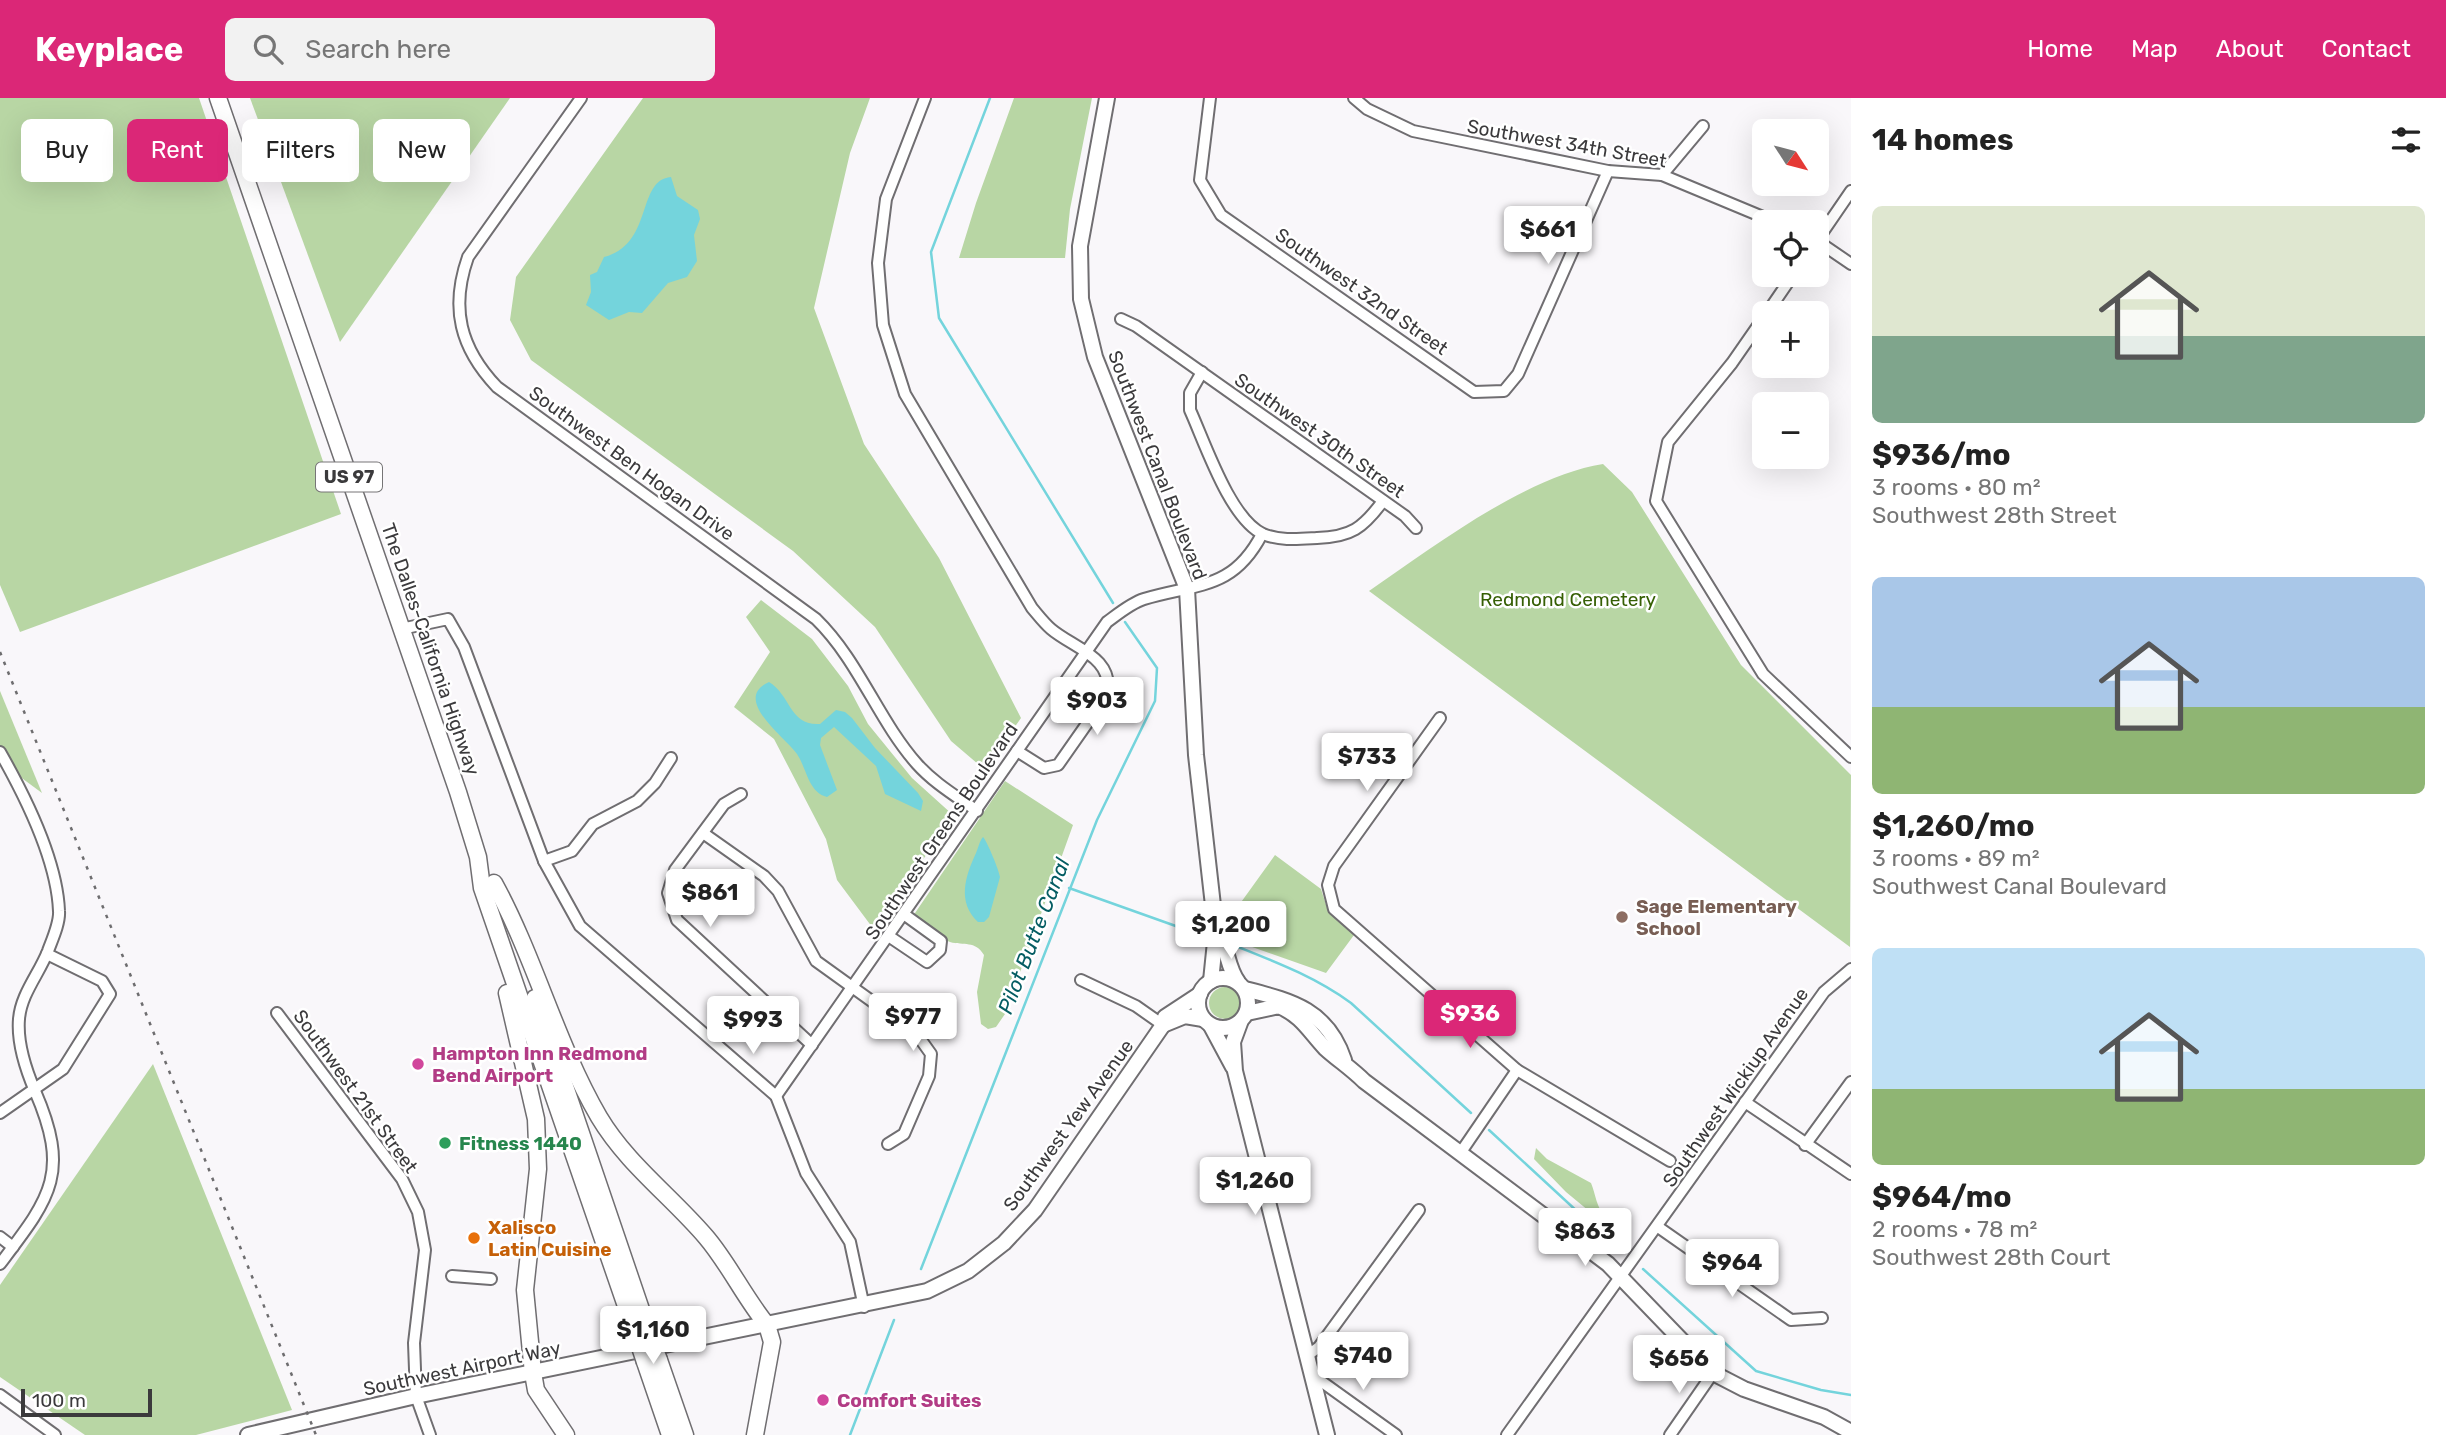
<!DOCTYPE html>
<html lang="en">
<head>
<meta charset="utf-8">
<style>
	:root { --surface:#fff; --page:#f2f2f2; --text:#222; --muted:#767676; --accent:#db2777 }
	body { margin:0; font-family:Rubik,sans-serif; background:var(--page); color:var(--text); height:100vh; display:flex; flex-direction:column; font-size:26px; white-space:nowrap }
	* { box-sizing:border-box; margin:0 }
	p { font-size:23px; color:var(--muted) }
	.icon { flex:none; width:38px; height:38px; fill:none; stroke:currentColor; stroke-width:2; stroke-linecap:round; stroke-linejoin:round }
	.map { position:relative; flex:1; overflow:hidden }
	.panel { display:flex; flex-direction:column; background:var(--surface); width:595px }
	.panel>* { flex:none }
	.hud { position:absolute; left:21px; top:21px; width:665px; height:63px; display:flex; gap:14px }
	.needle { width:46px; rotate:126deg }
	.buttons { position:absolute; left:1752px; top:21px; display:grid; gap:14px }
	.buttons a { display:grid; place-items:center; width:77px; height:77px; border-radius:10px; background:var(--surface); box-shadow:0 7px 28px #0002; font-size:35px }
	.scale { position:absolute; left:21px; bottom:18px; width:131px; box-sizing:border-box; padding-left:7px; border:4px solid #3b3a3c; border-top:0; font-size:19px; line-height:24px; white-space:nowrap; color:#3b3a3c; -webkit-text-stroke:5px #fff; paint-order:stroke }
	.price { position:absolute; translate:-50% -60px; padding:0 16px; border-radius:7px; background:#fff; color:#222; font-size:23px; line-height:46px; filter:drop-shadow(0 2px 4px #0008) }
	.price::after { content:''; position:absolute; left:50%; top:42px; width:21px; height:16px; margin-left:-10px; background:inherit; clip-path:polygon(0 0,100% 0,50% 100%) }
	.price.on { background:var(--accent); color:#fff }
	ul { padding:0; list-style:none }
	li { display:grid; align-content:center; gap:14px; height:371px; padding:0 21px }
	li span { display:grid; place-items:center; height:217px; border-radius:10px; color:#555 }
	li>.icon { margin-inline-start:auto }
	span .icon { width:126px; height:126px; fill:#fffc; stroke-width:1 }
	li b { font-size:30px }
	h2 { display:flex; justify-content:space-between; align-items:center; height:84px; padding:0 21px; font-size:30px }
	.pill { padding:0 24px; border-radius:10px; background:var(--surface); box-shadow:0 7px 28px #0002; font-size:24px; line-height:63px }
	.pill.on { background:var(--accent); color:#fff }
	header { display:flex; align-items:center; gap:42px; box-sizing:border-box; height:98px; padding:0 35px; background:var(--accent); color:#fff }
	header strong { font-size:33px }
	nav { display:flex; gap:38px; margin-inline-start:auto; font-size:24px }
	.search { width:490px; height:63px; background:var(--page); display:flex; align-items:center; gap:18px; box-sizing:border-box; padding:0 24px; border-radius:10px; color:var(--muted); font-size:26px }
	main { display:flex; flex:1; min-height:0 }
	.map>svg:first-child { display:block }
	.green { fill:#b8d6a4 }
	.water { fill:#74d4dc }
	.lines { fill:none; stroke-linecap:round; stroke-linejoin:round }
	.stream { stroke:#74d4dc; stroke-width:2.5 }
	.minor-casing { stroke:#706e71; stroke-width:14 }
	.major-casing { stroke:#706e71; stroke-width:18 }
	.highway-casing { stroke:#706e71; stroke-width:19 }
	.minor { stroke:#fff; stroke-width:10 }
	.major { stroke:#fff; stroke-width:14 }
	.highway { stroke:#fff; stroke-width:16 }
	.rail { stroke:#6e6d6f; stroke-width:2.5; stroke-dasharray:3.5 7; stroke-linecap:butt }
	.highway-bridge-casing { stroke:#706e71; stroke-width:19; stroke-linecap:butt }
	.highway-bridge { stroke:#fff; stroke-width:16 }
	.education-dot { fill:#8d6e63; stroke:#fff; stroke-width:2.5 }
	.hotel-dot { fill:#d1479c; stroke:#fff; stroke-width:2.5 }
	.leisure-dot { fill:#2e9e5b; stroke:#fff; stroke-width:2.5 }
	.food-dot { fill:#e8710a; stroke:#fff; stroke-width:2.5 }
	.labels { text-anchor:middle; stroke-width:5; stroke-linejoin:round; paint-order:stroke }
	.shield { fill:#fff; stroke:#767576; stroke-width:2 }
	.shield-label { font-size:18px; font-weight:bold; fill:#3b3a3c }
	.street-label { font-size:19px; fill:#3b3a3c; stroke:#fff }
	.park-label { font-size:19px; fill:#365f04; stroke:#fff }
	.education-label { font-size:19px; font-weight:bold; fill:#785e54; stroke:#fff; text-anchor:start }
	.hotel-label { font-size:19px; font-weight:bold; fill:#b23c85; stroke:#fff; text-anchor:start }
	.leisure-label { font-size:19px; font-weight:bold; fill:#27864d; stroke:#fff; text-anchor:start }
	.food-label { font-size:19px; font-weight:bold; fill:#c56008; stroke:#fff; text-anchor:start }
	.water-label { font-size:21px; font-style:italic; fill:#055d63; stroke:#fff }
</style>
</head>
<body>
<header>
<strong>Keyplace</strong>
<div class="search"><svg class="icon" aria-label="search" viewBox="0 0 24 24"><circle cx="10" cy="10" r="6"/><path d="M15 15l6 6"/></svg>Search here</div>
<nav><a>Home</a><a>Map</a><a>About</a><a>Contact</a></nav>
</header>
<main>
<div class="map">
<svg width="1851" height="1337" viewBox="0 0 1851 1337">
	<rect width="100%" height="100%" fill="#f9f7fa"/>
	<g class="green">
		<polygon points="0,0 199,0 341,416 20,534 0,487"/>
		<polygon points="250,0 510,0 340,244"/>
		<polygon points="643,0 870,0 850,55 814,210 864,346 939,460 1021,620 985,672 951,643 875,529 793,453 531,262 510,222 516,179"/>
		<polygon points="1014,0 1092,0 1070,111 1065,160 959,160 976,105"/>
		<path d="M1603 366 1632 394 1741 567 1851 677 1850 849 1369 493C1433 449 1526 378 1603 366Z"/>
		<polygon points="761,502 812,541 848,588 868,626 912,680 953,717 875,833 837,782 826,741 774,641 734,609 770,554 746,519"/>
		<polygon points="0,593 42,695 0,664"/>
		<path d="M1005 683 1073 727 1005 916 996 929 988 931 981 926 977 894 984 857C975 842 964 848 950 844 938 840 923 825 913 818Z"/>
		<polygon points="1275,757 1321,791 1328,813 1354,837 1326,875 1238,844 1234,814"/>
		<circle cx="1225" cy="905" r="16"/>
		<polygon points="153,966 292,1312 196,1337 85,1337 0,1279 0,1187"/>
		<path d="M1536 1050 1547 1061 1591 1085C1596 1097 1596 1109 1606 1120 1619 1134 1623 1128 1629 1150L1624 1155 1621 1141 1612 1132 1566 1094 1534 1061Z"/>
	</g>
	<g class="water">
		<path d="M671 79 677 98 698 112 700 121 694 137 697 163 687 179 668 185 642 215 629 214 609 222 586 207 591 194 590 177 597 174 604 159C654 146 636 82 671 79Z"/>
		<path d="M769 584C791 597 789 628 820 626L836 612 845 614 852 620 875 650 918 695 923 703 921 713 885 696 876 668 834 629 821 640 820 647 837 692 827 699C808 694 807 671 797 656 785 639 731 601 769 584Z"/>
		<path d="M983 739C987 743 999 772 1000 779L989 819 984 824H978C957 804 965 779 976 755 979 748 979 744 983 739Z"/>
	</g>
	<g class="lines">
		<g class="stream">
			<polyline points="990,0 931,154 939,220 1113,505"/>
			<polyline points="1069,790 1201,837"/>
			<path d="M1231 846C1273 863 1314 878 1351 905L1471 1015"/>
			<polyline points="1489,1032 1619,1152"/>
			<polyline points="921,1171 1097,722 1155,603 1157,570 1125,524"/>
			<polyline points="1643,1171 1756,1273 1821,1292 1851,1297"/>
			<polyline points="850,1337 894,1222"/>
		</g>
		<defs>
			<g id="minor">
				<path d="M581 0 468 159C450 210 460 250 497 289L816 521C859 563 878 622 917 666 934 685 956 698 977 713"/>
				<path d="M925 0 886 101 878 165 883 227 905 296 1032 510C1038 517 1044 525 1051 531 1073 550 1115 559 1107 597L1058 667 1044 670 1017 653"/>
				<polyline points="1210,0 1200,82 1221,117 1474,294 1504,293 1518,276 1608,73"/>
				<polyline points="1354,0 1367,11 1413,33 1608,73 1662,77 1775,124"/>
				<polyline points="1662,77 1703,28"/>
				<polyline points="1816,142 1851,166"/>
				<polyline points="1816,144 1851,93"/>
				<polyline points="1767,215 1793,177"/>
				<polyline points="1764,219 1732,265 1668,344 1656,403 1763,576 1851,659"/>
				<polyline points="1121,221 1136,228 1405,418 1416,430"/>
				<path d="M1202 274 1190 295V312C1205 345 1230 421 1263 436 1280 443 1299 441 1317 440 1351 439 1363 430 1383 403"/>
				<polyline points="401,531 448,521 464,549 544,763 572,753 593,726 637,703 655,685 671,660"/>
				<polyline points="1440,620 1334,768 1328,787 1334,811 1517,972 1670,1063"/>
				<path d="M0 654C25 698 57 762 59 813 60 825 52 842 48 853 39 876 21 896 19 921 17 945 26 972 35 993 71 1076 50 1100 0 1166"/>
				<polyline points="741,696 724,706 675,772 668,795 677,822 812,947"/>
				<polyline points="703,735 764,778 778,793 816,863 916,935 931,956 929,978 904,1036 888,1046"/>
				<polyline points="544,763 580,828 776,998 806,1075 850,1144 864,1209"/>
				<polyline points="890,839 927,864 940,852 941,843 905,817"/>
				<polyline points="1081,882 1136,908 1163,927"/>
				<polyline points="277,915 402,1081 418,1114 425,1152 414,1245 416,1298 430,1337"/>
				<path d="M776 998 1107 524C1118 516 1131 505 1144 501 1198 485 1233 492 1262 436"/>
				<polyline points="1745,1004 1851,1076"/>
				<polyline points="0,1015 63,971 110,896 102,883 47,856"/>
				<polyline points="1805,1047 1851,984"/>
				<polyline points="1461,1054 1517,972"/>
				<polyline points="1658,1129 1791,1222 1822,1220"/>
				<polyline points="0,1139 13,1149"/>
				<polyline points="452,1178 491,1181"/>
				<polyline points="1308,1257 1319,1249 1419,1112"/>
				<polyline points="1311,1276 1396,1337"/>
				<polyline points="0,1297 55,1337"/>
				<polyline points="1507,1337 1824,894 1851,871"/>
				<polyline points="1670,1337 1713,1275"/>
			</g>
			<g id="major">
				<polyline points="1107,0 1080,148 1081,201 1095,259 1187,491 1196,657 1216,834 1211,883"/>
				<path d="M1216 834C1228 846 1226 868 1238 884"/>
				<circle cx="1223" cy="905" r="25"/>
				<path d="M1245 891C1291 903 1327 911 1344 962"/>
				<path d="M1247 915 1279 908C1302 918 1309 933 1325 950 1337 961 1352 971 1364 983L1608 1166 1713 1275 1744 1291 1824 1319 1851 1334"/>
				<polyline points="1240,925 1233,944 1235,973 1327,1337"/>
				<polyline points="1163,927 1185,918 1203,921"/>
				<polyline points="1211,928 1233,969"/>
				<polyline points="248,1337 416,1298 927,1193 968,1173 1004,1145 1035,1112 1163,927 1165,919 1200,896"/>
			</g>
			<g id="highway">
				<polyline points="218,0 458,694 478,759 482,790 637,1240"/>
				<path d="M494 785C535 860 556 945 599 1019 627 1066 671 1098 706 1139 729 1166 744 1199 767 1227L772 1244 755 1337"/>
				<polyline points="507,895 536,1021 538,1071 525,1192 533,1275 536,1292 566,1337"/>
				<polyline points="535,900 650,1238"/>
				<polyline points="659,1262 685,1337"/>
				<polyline points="645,1264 670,1337"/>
			</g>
		</defs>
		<use href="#minor" class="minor-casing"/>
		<use href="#major" class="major-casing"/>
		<use href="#highway" class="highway-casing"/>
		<use href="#minor" class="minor"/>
		<use href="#major" class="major"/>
		<use href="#highway" class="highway"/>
		<polyline class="rail" points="0,554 316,1337"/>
		<defs>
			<g id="highway-bridge">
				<polyline points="650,1238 659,1262"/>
				<polyline points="637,1240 645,1264"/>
			</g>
		</defs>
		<use href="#highway-bridge" class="highway-bridge-casing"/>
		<use href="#highway-bridge" class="highway-bridge"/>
	</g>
	<circle class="education-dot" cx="1622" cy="819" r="7"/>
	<g class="hotel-dot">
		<circle cx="418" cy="966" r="7"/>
		<circle cx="823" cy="1302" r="7"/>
	</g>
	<circle class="leisure-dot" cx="445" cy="1045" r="7"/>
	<circle class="food-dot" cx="474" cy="1140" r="7"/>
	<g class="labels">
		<rect class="shield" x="316" y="364.5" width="66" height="29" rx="5"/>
		<g class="shield-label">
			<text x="349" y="385">US 97</text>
		</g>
		<g class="street-label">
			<text transform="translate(1567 45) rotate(10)" y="7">Southwest 34th Street</text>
			<text transform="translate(1362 193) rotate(35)" y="7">Southwest 32nd Street</text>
			<text transform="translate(1320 337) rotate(35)" y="7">Southwest 30th Street</text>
			<text transform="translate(632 365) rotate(36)" y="7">Southwest Ben Hogan Drive</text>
			<text transform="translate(1158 367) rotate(69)" y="7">Southwest Canal Boulevard</text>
			<text transform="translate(431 551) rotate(71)" y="7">The Dalles-California Highway</text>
			<text transform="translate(941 733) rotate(-56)" y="7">Southwest Greens Boulevard</text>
			<text transform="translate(1735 989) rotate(-55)" y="7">Southwest Wickiup Avenue</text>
			<text transform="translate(356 993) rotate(54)" y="7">Southwest 21st Street</text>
			<text transform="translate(1068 1027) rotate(-54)" y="7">Southwest Yew Avenue</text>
			<text transform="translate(462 1270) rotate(-12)" y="7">Southwest Airport Way</text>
		</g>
		<g class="park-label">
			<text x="1568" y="508">Redmond Cemetery</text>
		</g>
		<g class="education-label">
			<text x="1636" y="815">Sage Elementary<tspan x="1636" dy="22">School</tspan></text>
		</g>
		<g class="hotel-label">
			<text x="432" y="962">Hampton Inn Redmond<tspan x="432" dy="22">Bend Airport</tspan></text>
			<text x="837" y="1309">Comfort Suites</text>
		</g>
		<g class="leisure-label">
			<text x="459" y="1052">Fitness 1440</text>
		</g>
		<g class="food-label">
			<text x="488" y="1136">Xalisco<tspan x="488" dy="22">Latin Cuisine</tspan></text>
		</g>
		<g class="water-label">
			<text transform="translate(1034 838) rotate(-69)" y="7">Pilot Butte Canal</text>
		</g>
	</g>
</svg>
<div class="buttons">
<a><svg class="needle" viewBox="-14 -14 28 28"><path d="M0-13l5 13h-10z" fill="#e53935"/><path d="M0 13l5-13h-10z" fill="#767676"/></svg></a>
<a><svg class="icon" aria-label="locate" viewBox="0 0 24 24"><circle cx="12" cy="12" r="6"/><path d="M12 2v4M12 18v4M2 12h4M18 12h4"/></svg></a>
<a>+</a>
<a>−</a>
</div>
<div class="scale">100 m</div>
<b class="price" style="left:1548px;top:168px">$661</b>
<b class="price" style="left:1097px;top:639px">$903</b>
<b class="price" style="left:1367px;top:695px">$733</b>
<b class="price" style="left:710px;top:831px">$861</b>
<b class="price" style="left:1231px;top:863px">$1,200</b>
<b class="price on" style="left:1470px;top:952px">$936</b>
<b class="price" style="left:913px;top:955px">$977</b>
<b class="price" style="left:753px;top:958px">$993</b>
<b class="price" style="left:1255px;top:1119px">$1,260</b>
<b class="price" style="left:1585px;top:1170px">$863</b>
<b class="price" style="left:1732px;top:1201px">$964</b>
<b class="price" style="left:653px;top:1268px">$1,160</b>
<b class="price" style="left:1363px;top:1294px">$740</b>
<b class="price" style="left:1679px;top:1297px">$656</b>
<div class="hud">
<a class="pill">Buy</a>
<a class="pill on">Rent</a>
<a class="pill">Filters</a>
<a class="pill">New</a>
</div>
</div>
<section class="panel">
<h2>14 homes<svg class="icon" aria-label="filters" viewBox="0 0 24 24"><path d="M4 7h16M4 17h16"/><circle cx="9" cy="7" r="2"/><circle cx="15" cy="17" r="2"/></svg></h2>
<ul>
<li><span style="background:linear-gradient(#dfe7d0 60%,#7fa58c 0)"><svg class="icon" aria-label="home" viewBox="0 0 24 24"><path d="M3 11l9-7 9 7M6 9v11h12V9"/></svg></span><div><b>$936/mo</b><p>3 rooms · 80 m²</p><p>Southwest 28th Street</p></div></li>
<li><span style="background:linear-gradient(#a9c7e8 60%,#8fb573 0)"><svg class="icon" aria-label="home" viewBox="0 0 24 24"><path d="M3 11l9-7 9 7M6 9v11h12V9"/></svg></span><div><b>$1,260/mo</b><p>3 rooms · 89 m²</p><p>Southwest Canal Boulevard</p></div></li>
<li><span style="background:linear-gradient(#bfe0f5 65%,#8fb573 0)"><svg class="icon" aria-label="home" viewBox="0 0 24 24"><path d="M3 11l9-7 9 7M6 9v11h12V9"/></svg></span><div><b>$964/mo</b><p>2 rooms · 78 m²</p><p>Southwest 28th Court</p></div></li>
</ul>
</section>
</main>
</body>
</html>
